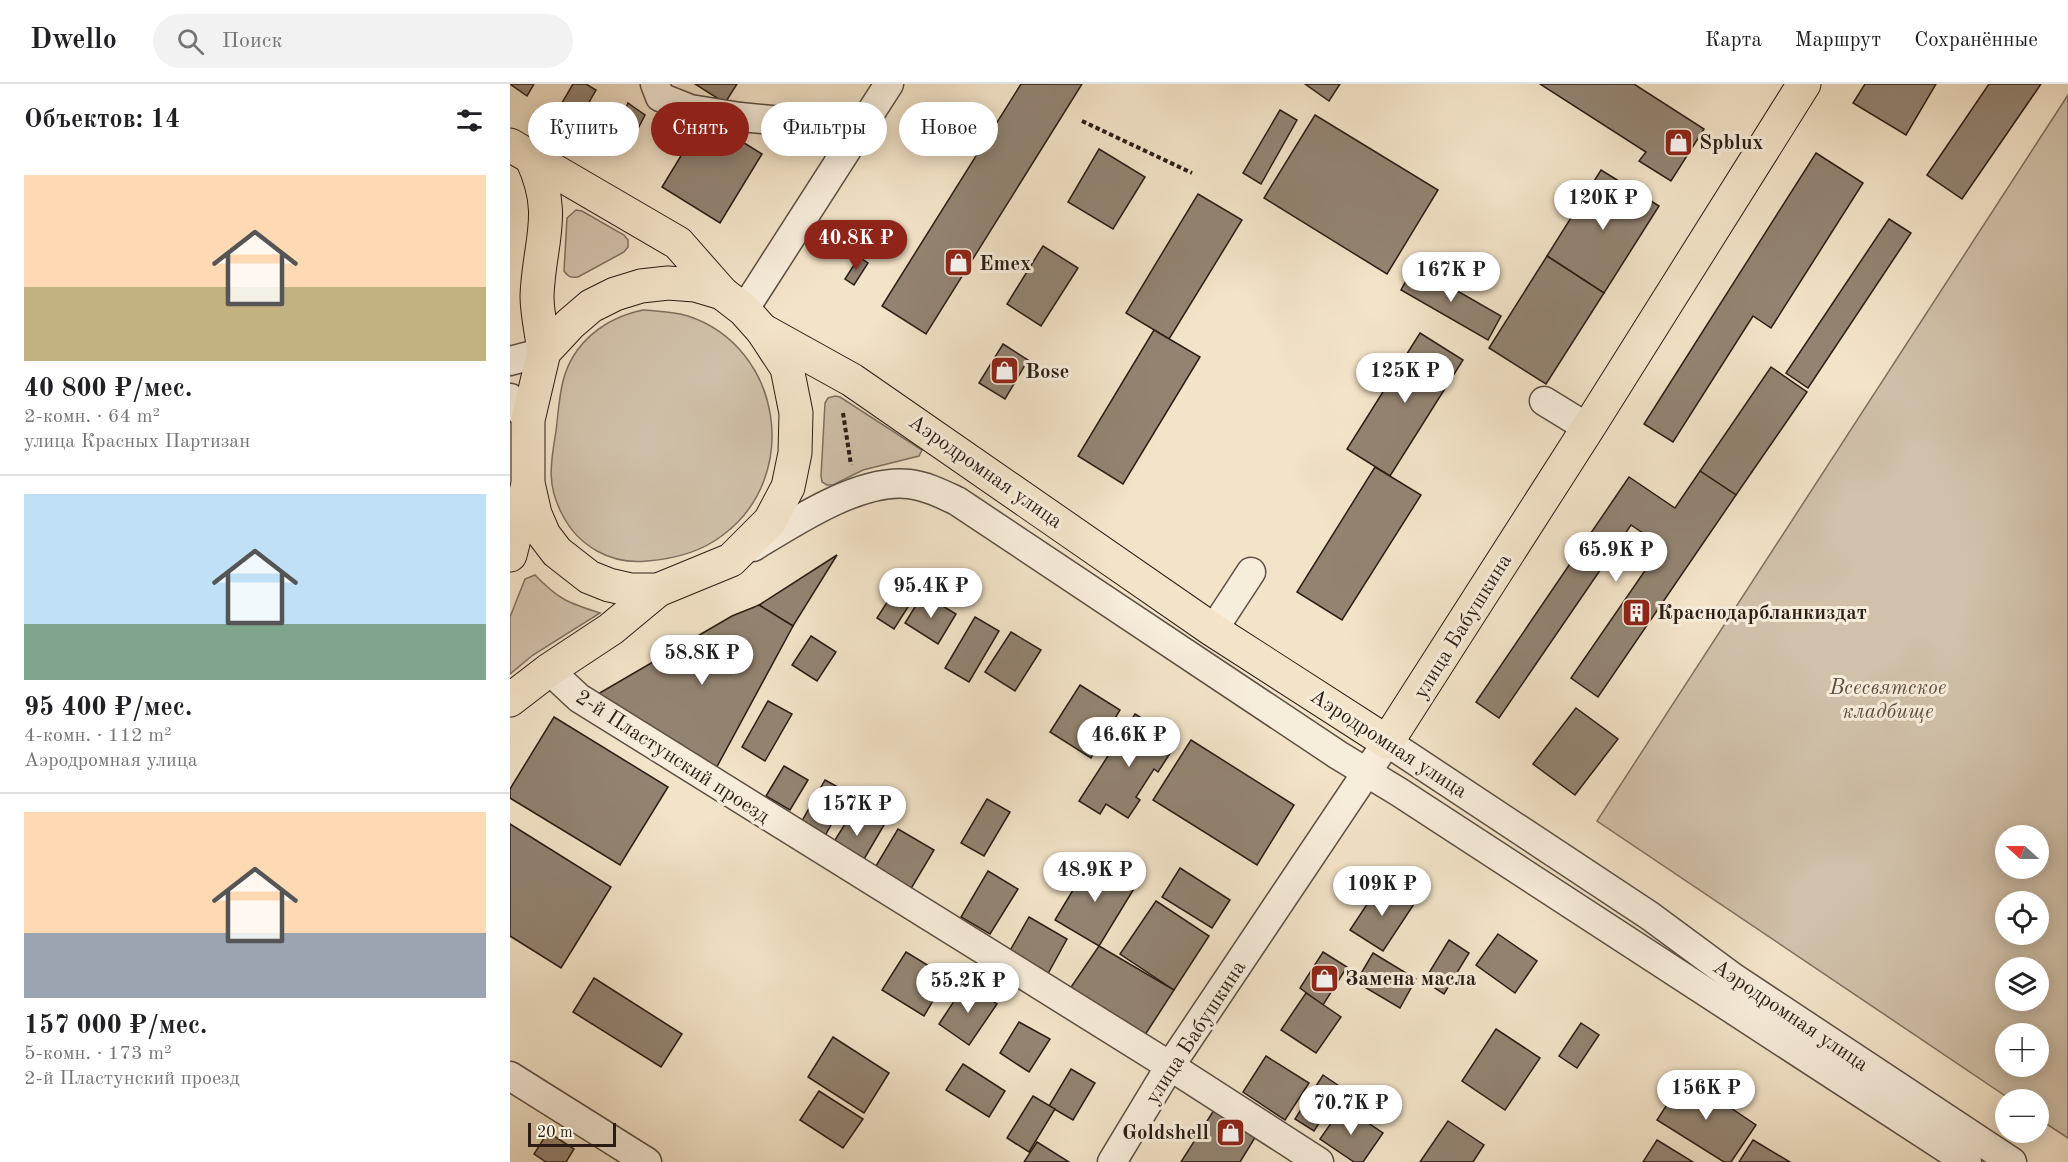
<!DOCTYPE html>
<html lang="ru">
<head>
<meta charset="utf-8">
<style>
	:root { --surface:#fff; --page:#f2f2f2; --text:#202124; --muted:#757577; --line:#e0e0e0; --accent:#8f2418 }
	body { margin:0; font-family:"Old Standard TT",serif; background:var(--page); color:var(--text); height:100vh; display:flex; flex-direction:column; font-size:22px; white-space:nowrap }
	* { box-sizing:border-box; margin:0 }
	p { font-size:20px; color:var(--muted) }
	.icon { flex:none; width:33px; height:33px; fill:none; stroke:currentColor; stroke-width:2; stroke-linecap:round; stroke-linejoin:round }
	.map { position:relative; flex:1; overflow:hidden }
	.drawer { display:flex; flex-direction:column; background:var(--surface); width:510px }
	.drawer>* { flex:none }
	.banner { position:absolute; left:18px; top:18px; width:570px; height:54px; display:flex; gap:12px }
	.needle { width:39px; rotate:291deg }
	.fabs { position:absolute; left:1485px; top:741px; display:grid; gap:12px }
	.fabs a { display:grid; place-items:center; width:54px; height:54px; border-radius:50%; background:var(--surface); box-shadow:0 3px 15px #0003; font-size:30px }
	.scale { position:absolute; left:18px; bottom:15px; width:88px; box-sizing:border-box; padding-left:6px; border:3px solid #2a1d15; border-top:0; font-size:16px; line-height:21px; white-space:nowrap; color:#2a1d15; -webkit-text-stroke:4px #f7eddb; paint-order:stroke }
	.price { position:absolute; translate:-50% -51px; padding:0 14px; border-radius:21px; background:#fff; color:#222; font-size:20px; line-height:39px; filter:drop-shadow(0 2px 3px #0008) }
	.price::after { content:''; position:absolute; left:50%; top:36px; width:18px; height:14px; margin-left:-9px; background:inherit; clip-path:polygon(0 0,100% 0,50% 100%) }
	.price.selected { background:var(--accent); color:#fff }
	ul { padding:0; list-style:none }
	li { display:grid; align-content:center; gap:12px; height:318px; padding:0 24px }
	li+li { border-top:2px solid var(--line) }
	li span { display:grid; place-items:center; height:186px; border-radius:0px; color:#555 }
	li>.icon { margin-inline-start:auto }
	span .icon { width:108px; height:108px; fill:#fffc; stroke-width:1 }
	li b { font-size:26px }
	h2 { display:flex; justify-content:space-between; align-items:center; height:72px; padding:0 24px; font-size:26px }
	.chip { padding:0 21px; border-radius:27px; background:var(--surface); box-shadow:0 3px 15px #0003; font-size:21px; line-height:54px }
	.chip.selected { background:var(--accent); color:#fff }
	header { display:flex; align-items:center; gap:36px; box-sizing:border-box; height:84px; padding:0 30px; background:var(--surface); border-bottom:2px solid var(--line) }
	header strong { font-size:28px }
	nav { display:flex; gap:33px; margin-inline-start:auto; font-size:21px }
	.search { width:420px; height:54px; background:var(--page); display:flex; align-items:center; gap:15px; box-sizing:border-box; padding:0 21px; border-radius:33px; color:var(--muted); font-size:22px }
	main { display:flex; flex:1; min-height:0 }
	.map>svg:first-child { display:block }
	.green { fill:#d1c1aa; stroke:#7e6f60; stroke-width:1.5; fill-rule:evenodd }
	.building { fill:#938472; stroke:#2a1d15; stroke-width:1.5 }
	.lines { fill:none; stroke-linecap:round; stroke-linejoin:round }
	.minor-casing { stroke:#5c4e42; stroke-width:31 }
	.major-casing { stroke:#2a1d15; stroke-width:35 }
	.path { stroke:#2a1d15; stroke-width:4; stroke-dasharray:4.5 3; stroke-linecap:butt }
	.minor { stroke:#f7eddb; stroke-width:28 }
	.major { stroke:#f3e3c8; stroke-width:33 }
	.labels { text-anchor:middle; stroke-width:6; stroke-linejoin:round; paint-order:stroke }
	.poi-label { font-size:21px; font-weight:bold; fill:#2a1d15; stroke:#f7eddb; text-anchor:start }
	.street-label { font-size:21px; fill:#2a1d15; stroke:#f7eddb }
	.park-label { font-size:21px; font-style:italic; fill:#5c4e42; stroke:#f7eddb }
</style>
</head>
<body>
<header>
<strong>Dwello</strong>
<div class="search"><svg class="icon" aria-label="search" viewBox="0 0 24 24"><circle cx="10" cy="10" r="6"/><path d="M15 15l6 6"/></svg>Поиск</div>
<nav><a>Карта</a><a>Маршрут</a><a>Сохранённые</a></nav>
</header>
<main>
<section class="drawer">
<h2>Объектов: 14<svg class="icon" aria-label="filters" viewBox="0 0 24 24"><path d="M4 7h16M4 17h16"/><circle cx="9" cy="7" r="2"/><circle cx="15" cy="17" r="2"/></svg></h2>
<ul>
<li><span style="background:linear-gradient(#ffd9b3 60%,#c2b280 0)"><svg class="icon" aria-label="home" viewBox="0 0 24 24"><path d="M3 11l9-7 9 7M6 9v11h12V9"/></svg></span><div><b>40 800 ₽/мес.</b><p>2-комн. · 64 m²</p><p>улица Красных Партизан</p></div></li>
<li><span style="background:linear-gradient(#bfe0f5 70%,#7fa58c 0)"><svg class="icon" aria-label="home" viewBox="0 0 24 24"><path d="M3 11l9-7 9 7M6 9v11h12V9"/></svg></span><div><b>95 400 ₽/мес.</b><p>4-комн. · 112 m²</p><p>Аэродромная улица</p></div></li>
<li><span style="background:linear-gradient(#ffd9b3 65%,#9aa5b1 0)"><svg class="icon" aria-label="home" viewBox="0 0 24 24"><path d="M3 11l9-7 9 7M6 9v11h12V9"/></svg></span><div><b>157 000 ₽/мес.</b><p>5-комн. · 173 m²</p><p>2-й Пластунский проезд</p></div></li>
</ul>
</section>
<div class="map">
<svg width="1558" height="1078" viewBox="0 0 1558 1078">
	<rect width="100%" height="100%" fill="#f3e3c8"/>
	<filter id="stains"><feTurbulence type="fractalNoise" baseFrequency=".00333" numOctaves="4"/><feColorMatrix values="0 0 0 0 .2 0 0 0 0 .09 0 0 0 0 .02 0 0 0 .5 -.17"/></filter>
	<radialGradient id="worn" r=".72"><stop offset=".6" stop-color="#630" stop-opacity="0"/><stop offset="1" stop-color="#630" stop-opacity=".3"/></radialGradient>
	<g class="green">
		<path d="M1558 11V1054L1529 1035 1528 1016 1500 1015 1087 737ZM1496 752H1528V784H1496ZM1496 818H1528V850H1496ZM1496 884H1528V916H1496ZM1496 950H1528V982H1496Z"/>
		<path d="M66 126 72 127 114 151 118 156V163L114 168 68 193C61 194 58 193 54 187L57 134Z"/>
		<path d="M133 226C148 227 164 228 178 232 272 263 292 392 213 451 191 468 164 475 137 477 101 481 68 462 52 430 36 400 41 378 46 347 48 331 49 313 53 297 63 258 95 234 133 226Z"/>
		<polygon points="325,312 330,313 412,366 409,372 353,386 323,401 317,401 312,398 311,392 315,319 318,314"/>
		<path d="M25 491C48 515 58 519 90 529L23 571 0 590V533L15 495Z"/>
	</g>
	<g class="building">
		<polygon points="0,0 24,0 17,12"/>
		<polygon points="63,0 76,0 86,6 66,41 46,29"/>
		<polygon points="185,0 227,0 215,19"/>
		<polygon points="511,0 572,0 416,250 372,222"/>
		<polygon points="795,0 830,0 819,17"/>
		<polygon points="1030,0 1124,0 1194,45 1161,97 1129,77 1136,68"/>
		<polygon points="1355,0 1426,0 1396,51 1343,19"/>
		<polygon points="1479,0 1531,0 1452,115 1417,91"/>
		<polygon points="118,19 135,31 118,64 103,55"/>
		<polygon points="770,26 787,36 751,100 733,89"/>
		<polygon points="805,31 928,106 877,190 754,114"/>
		<polygon points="194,34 252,70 210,139 152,103"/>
		<polygon points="589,65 635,93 603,145 558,118"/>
		<polygon points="1306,69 1353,99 1261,244 1243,232 1163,358 1134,340"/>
		<polygon points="1091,86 1149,122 1094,209 1037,172"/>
		<polygon points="688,110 732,136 659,255 616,229"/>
		<polygon points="1379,135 1401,149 1298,304 1276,289"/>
		<polygon points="533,162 568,184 531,242 497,220"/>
		<polygon points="1037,172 1094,209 1036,300 979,264"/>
		<polygon points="349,173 358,179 344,201 335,195"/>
		<polygon points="904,182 991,232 978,256 891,206"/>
		<polygon points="644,246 690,273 613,400 568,372"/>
		<polygon points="910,249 953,276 880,392 837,365"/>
		<polygon points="493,260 518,276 495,315 469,299"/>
		<polygon points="1261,283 1297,308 1226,411 1190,387"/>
		<polygon points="865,383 911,411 832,536 787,508"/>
		<polygon points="1190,387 1226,411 1088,613 1061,594 1152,462 1121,441 989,634 966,618 1119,393 1165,424"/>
		<polygon points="327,471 283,542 249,521"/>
		<polygon points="395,490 412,501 384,545 367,534"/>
		<polygon points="413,510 446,530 428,560 395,539"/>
		<polygon points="249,521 283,542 203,690 81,614 222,532"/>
		<polygon points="465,533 489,547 459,598 435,584"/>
		<polygon points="501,548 531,566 505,607 475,588"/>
		<polygon points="301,552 326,568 307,597 282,581"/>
		<polygon points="570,601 610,626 581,674 540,648"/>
		<polygon points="258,617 282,630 255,677 232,663"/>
		<polygon points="1066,624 1108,655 1065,711 1023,680"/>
		<polygon points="625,630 668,657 648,688 644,685 626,713 630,716 618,734 596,720 590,730 569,717"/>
		<polygon points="44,633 158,703 110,781 0,714 0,705"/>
		<polygon points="681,656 784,721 747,781 643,716"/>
		<polygon points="274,682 298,696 280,726 256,712"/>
		<polygon points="315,696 339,709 312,757 288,744"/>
		<polygon points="477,715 500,728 474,772 451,759"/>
		<polygon points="345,724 374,741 350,782 320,764"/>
		<polygon points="0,740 101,803 51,884 0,852"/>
		<polygon points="388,745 424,766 399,808 363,787"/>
		<polygon points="581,776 625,803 589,862 545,836"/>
		<polygon points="670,784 720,816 702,844 652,813"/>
		<polygon points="478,787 508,805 480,850 451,833"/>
		<polygon points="871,799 904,820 873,867 840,846"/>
		<polygon points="646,817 699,852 664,906 610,870"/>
		<polygon points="519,833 557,855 535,895 497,872"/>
		<polygon points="988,850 1027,877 1005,909 966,881"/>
		<polygon points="939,856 959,869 934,910 914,897"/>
		<polygon points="589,862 664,906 633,954 557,909"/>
		<polygon points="396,868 437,893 414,932 372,906"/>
		<polygon points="813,868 837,883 813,921 790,904"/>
		<polygon points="863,869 906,895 890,924 846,898"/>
		<polygon points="84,894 172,950 151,983 63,928"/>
		<polygon points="456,899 487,920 459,961 429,940"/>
		<polygon points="796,909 831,933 806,969 771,946"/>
		<polygon points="509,938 540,955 519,988 490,969"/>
		<polygon points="1071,939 1089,951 1067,984 1049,972"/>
		<polygon points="986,945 1030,974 995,1026 952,997"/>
		<polygon points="323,953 379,989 354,1029 298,993"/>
		<polygon points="756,972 799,999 775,1036 733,1008"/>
		<polygon points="453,980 495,1007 479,1033 436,1006"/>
		<polygon points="561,985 585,999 563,1036 539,1022"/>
		<polygon points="813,991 832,1004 804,1047 785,1035"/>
		<polygon points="1175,993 1246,1041 1221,1078 1214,1078 1147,1036"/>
		<polygon points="309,1007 353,1035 333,1064 290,1036"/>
		<polygon points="523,1012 545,1025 519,1068 497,1054"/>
		<polygon points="833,1022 873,1049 853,1078 844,1078 810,1055"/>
		<polygon points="704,1026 746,1052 730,1078 671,1078"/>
		<polygon points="938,1037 974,1061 963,1078 910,1078"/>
		<polygon points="38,1048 64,1065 56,1078 36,1078 24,1070"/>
		<polygon points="1147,1056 1183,1078 1133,1078"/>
		<polygon points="1243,1056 1280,1078 1229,1078"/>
		<polygon points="527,1058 559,1078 514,1078"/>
	</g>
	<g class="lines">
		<defs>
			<g id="minor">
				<polyline points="145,0 150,13 180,25 230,33 303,40 342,57"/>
				<polyline points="234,226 379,0"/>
				<polyline points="0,277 34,268"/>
				<polyline points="0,314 18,336"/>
				<polyline points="1034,317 1078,344"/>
				<path d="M243 463C284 438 350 394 399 400 416 402 432 410 447 417L828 671 889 708 1457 1078"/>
				<polyline points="703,546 741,488"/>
				<polyline points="39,586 69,614 660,982 809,1078"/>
				<polyline points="0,992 137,1078"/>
				<polyline points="602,1078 660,982 877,658 1140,832 1224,894 1502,1078"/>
			</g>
			<g id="major">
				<polyline points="0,61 168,159 212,209"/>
				<path d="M22 75C48 131 29 157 27 212 27 230 32 250 34 268"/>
				<polygon points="158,199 185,201 212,209 234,226 252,246 277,284 286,329 285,369 278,403 260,437 221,476 148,506 121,506 99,501 79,493 47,468 34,451 25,430 18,399 18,336 34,268 60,240 81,222 105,210 131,202"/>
				<polyline points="252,246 342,296 703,546 877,658 1078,344 1294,0"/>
				<polyline points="0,471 17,404"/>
				<polyline points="0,616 39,586 101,545 148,506"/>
			</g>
		</defs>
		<use href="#minor" class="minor-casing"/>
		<use href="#major" class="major-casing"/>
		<g class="path">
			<polyline points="572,37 682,89"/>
			<polyline points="333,329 341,381"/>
		</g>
		<use href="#minor" class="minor"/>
		<use href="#major" class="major"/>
	</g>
	<defs>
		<symbol id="shop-square" viewBox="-11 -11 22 22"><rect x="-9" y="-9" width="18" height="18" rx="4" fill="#8f2418" stroke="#f7eddb"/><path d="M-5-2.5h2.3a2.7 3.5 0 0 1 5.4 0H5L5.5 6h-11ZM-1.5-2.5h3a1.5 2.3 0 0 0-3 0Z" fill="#fff"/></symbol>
		<symbol id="building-square" viewBox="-11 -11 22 22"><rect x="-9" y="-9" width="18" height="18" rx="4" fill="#8f2418" stroke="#f7eddb"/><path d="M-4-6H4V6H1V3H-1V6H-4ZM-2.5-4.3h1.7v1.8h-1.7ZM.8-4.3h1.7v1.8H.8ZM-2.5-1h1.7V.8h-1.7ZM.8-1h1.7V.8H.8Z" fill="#fff"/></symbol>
	</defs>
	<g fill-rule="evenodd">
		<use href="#shop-square" x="1152" y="42" width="33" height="33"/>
		<use href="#shop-square" x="432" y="162" width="33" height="33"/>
		<use href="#shop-square" x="478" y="270" width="33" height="33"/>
		<use href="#building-square" x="1110" y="512" width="33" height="33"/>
		<use href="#shop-square" x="798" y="878" width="33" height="33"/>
		<use href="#shop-square" x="704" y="1032" width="33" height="33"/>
	</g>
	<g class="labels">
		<g class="poi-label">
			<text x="1189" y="65">Spblux</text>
			<text x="469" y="186">Emex</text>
			<text x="515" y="294">Bose</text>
			<text x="1147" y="535">Краснодарбланкиздат</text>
			<text x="835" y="901">Замена масла</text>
			<text x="699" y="1055" text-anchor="end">Goldshell</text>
		</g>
		<g class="street-label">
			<text transform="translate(476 387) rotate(35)" y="7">Аэродромная улица</text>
			<text transform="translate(952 542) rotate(-58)" y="7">улица Бабушкина</text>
			<text transform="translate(879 659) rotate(33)" y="7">Аэродромная улица</text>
			<text transform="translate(163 672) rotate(33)" y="7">2-й Пластунский проезд</text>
			<text transform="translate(1281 931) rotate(34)" y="7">Аэродромная улица</text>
			<text transform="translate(685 948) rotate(-57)" y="7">улица Бабушкина</text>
		</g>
		<g class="park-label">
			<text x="1378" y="610">Всесвятское<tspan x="1378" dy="24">кладбище</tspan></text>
		</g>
	</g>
	<rect width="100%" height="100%" filter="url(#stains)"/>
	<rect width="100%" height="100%" fill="url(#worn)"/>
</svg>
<div class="fabs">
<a><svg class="needle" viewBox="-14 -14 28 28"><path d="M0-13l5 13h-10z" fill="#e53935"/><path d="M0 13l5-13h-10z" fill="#757577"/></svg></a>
<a><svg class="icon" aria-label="locate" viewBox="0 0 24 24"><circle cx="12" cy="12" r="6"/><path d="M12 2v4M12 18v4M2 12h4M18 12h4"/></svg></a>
<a><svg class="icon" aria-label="layers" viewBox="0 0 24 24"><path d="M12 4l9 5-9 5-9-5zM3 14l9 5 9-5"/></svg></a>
<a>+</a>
<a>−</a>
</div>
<div class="scale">20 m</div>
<b class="price" style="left:1093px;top:147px">120K ₽</b>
<b class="price selected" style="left:346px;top:187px">40.8K ₽</b>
<b class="price" style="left:941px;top:219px">167K ₽</b>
<b class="price" style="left:895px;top:320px">125K ₽</b>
<b class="price" style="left:1106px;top:499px">65.9K ₽</b>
<b class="price" style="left:421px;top:535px">95.4K ₽</b>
<b class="price" style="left:192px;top:602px">58.8K ₽</b>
<b class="price" style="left:619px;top:684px">46.6K ₽</b>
<b class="price" style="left:347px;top:753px">157K ₽</b>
<b class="price" style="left:585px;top:819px">48.9K ₽</b>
<b class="price" style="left:872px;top:833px">109K ₽</b>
<b class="price" style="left:458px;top:930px">55.2K ₽</b>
<b class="price" style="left:1196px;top:1037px">156K ₽</b>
<b class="price" style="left:841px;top:1052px">70.7K ₽</b>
<div class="banner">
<a class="chip">Купить</a>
<a class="chip selected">Снять</a>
<a class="chip">Фильтры</a>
<a class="chip">Новое</a>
</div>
</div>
</main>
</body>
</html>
